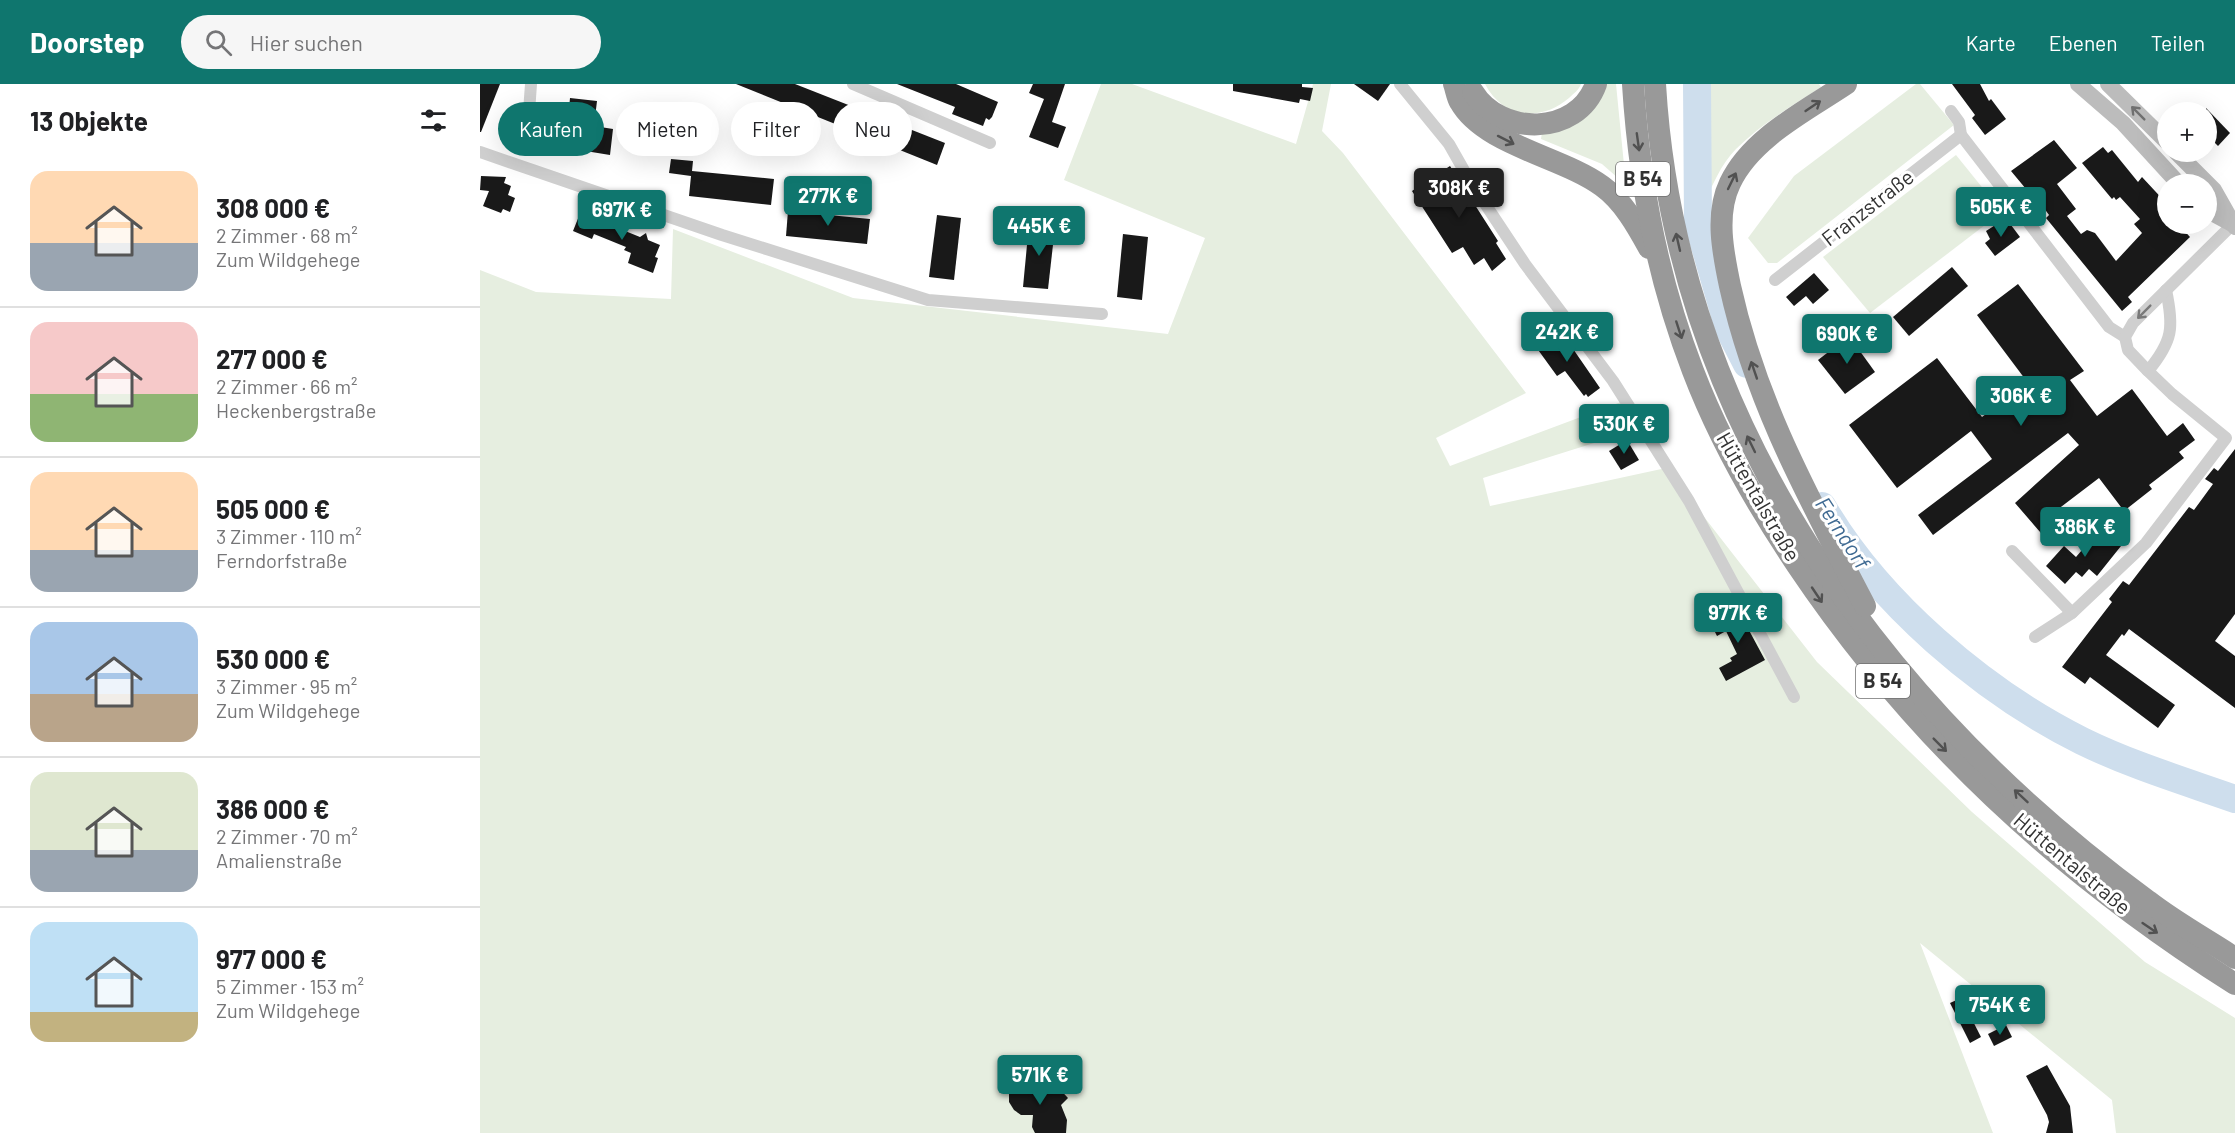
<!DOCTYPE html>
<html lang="de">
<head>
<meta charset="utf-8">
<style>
	:root { --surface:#fff; --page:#f6f6f6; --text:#202124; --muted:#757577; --line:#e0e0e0; --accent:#0f766e }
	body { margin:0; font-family:Barlow,sans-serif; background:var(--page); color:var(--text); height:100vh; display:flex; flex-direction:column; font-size:22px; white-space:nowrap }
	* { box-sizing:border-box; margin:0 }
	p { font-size:20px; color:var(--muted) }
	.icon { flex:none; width:33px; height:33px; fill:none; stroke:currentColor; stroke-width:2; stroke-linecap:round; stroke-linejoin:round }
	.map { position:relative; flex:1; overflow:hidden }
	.panel { display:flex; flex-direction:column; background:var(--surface); width:480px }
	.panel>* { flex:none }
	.banner { position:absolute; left:18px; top:18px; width:570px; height:54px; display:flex; gap:12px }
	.controls { position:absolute; left:1677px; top:18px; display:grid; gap:12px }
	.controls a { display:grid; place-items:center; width:60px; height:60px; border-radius:50%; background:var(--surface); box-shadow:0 6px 24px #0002; font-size:30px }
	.price { position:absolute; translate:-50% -51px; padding:0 14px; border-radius:6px; background:var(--accent); color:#fff; font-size:20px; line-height:39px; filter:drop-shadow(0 2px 3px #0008) }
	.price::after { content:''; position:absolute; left:50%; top:36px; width:18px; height:14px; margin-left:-9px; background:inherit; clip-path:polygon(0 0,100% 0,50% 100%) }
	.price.on { background:#222; color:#fff }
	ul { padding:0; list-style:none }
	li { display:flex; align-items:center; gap:18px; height:150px; padding:0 30px }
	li+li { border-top:2px solid var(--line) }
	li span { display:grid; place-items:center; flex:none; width:168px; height:120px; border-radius:18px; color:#555 }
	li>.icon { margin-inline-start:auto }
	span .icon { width:72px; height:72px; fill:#fffc; stroke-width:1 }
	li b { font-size:26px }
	h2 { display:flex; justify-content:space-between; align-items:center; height:72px; padding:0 30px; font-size:26px }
	.chip { padding:0 21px; border-radius:27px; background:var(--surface); box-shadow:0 6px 24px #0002; font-size:21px; line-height:54px }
	.chip.on { background:var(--accent); color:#fff }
	header { display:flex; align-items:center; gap:36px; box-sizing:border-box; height:84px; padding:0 30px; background:var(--accent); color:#fff }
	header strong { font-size:28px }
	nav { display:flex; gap:33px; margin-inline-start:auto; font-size:21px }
	.search { width:420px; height:54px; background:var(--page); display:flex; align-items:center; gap:15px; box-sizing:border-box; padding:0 21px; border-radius:33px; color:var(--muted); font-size:22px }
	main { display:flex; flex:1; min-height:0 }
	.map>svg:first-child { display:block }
	.green { fill:#e6eee0 }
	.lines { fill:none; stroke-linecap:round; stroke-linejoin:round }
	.river { stroke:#cedeed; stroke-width:28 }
	.building { fill:#191919 }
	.street { stroke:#cfcfcf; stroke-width:12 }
	.secondary { stroke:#bcbcbc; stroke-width:16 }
	.highway { stroke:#999; stroke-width:22 }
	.oneway { stroke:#515151 }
	.oneway2 { stroke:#707070 }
	.oneway3 { stroke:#797979 }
	.labels { text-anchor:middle; stroke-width:6; stroke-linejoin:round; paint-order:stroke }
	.shield { fill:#fff; stroke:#707070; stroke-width:1.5 }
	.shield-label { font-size:20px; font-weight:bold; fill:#323232 }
	.street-label { font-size:21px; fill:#323232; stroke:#fff }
	.water-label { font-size:22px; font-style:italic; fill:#406b93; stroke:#fff }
</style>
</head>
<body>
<header>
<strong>Doorstep</strong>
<div class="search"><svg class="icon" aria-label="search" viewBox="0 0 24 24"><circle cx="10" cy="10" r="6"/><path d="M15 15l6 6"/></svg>Hier suchen</div>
<nav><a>Karte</a><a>Ebenen</a><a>Teilen</a></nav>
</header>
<main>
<section class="panel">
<h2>13 Objekte<svg class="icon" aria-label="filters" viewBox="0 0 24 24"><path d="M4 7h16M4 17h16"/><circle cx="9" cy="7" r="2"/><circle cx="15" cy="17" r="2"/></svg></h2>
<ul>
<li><span style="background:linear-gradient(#ffd9b3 60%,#9aa5b1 0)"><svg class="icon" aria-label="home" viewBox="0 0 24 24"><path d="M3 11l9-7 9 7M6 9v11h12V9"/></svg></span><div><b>308 000 €</b><p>2 Zimmer · 68 m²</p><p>Zum Wildgehege</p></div></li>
<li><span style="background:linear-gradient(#f6c9c9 60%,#8fb573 0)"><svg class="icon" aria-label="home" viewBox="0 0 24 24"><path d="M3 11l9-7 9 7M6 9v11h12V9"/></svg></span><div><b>277 000 €</b><p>2 Zimmer · 66 m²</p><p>Heckenbergstraße</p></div></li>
<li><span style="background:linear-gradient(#ffd9b3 65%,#9aa5b1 0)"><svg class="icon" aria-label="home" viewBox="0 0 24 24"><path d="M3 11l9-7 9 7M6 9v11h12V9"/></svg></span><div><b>505 000 €</b><p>3 Zimmer · 110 m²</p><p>Ferndorfstraße</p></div></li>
<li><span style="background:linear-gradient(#a9c7e8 60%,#b9a48a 0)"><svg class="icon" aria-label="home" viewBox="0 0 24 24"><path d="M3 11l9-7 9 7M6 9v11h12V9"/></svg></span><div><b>530 000 €</b><p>3 Zimmer · 95 m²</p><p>Zum Wildgehege</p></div></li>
<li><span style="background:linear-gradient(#dfe7d0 65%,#9aa5b1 0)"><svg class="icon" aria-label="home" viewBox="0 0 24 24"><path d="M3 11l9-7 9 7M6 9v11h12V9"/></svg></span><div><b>386 000 €</b><p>2 Zimmer · 70 m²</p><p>Amalienstraße</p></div></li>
<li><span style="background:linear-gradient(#bfe0f5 75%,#c2b280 0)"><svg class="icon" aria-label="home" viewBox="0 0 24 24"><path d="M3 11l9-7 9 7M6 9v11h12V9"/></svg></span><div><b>977 000 €</b><p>5 Zimmer · 153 m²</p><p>Zum Wildgehege</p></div></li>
</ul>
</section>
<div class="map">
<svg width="1755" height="1049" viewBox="0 0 1755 1049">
	<rect width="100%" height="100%" fill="#fff"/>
	<g class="green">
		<polygon points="621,0 652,0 816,60 833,0 851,0 842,47 863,69 1046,309 956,354 970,382 1149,315 1165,343 1003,394 1010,422 1186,384 1337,578 1492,728 1665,878 1755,934 1755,1049 1636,1049 1632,1016 1440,859 1513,1049 0,1049 0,186 56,208 191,215 193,145 373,214 688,250 725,154 584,96"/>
		<path d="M1005 0H1101C1099 6 1094 9 1089 14 1061 38 1023 35 1005 0Z"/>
		<polygon points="1126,0 1136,0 1146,101 1122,80 1061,55 1062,48"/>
		<path d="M1223 0H1339L1341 3C1312 22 1281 40 1256 65 1241 80 1232 102 1223 122Z"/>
		<polygon points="1436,0 1440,0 1474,41 1297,179 1288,179 1268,154 1314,92"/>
		<polygon points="1476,71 1522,128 1390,229 1343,173"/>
	</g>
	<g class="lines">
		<g class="river">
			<polyline points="1217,0 1218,138 1249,245 1267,280"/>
			<path d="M1342 422C1398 518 1502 607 1602 657 1651 681 1704 697 1755 715"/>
		</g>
	</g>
	<g class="building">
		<polygon points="0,0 20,0 1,48 0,48"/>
		<polygon points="256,0 315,0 465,59 457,81"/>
		<polygon points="417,0 476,0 518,18 512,33 509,36 506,34 503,42 472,30 475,23"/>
		<polygon points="553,0 585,0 572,38 586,43 578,64 549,53 564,15 549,9"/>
		<polygon points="753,0 822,0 822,3 833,4 830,17 820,15 819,19 753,7"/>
		<polygon points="874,0 910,0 898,17"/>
		<polygon points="1472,0 1500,0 1509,17 1511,15 1526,35 1505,51 1492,34 1495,31"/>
		<polygon points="90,14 117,17 114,42 133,45 130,71 81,63 83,45 87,46"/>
		<polygon points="1726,24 1750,49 1738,62 1726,50"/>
		<polygon points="1574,56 1597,84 1577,100 1596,125 1587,132 1601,150 1607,146 1615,149 1636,177 1662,149 1654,140 1660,135 1640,113 1636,116 1634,113 1632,115 1602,79 1623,63 1628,69 1632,66 1658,98 1662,93 1688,121 1688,140 1698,140 1710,153 1648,213 1652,218 1642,227 1566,134 1569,131 1551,106 1548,103 1546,105 1531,87"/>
		<polygon points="191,75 213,77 212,87 294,95 291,121 209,112 211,92 189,89"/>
		<polygon points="970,82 1018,157 1016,159 1026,175 1012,187 1004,174 994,181 983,163 972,169 932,107"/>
		<polygon points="1,92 26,93 24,99 31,102 28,111 35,114 30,128 23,125 21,129 3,122 9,107 0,106"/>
		<polygon points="308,127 390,135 387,160 306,152"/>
		<polygon points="103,130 160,153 166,149 168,156 180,161 175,173 178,174 173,189 148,179 151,169 144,166 146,163 114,150 112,155 93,147 99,132 102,133"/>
		<polygon points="457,131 481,134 474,196 449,193"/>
		<polygon points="1528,137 1540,153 1515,172 1505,159 1510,155 1506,147 1517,140 1519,143"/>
		<polygon points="549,140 575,143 568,205 543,203"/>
		<polygon points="643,150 668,153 662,216 637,213"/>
		<polygon points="1472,183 1488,202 1429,252 1413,233"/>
		<polygon points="1334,189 1349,206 1333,220 1326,212 1314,222 1306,213"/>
		<polygon points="1538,200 1604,287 1590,296 1617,332 1652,305 1687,352 1703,339 1715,356 1699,368 1704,374 1669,401 1672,405 1644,427 1619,394 1573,429 1584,441 1567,456 1535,419 1599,361 1588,349 1453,451 1438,431 1512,375 1491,347 1417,404 1369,341 1457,274 1502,333 1548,299 1497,231"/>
		<polygon points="1080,246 1120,304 1108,313 1106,310 1104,312 1085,287 1077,292 1056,263"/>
		<polygon points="1369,252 1395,288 1365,310 1338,276"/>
		<polygon points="1147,356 1159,376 1141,386 1129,367"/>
		<polygon points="1755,365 1755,530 1735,557 1755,572 1755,624 1649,545 1644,552 1642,550 1626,571 1695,621 1678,644 1610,593 1605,600 1582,583 1632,518 1629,515 1643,497 1649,501 1709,423 1714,426 1733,400 1725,395 1734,384 1738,387"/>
		<polygon points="1620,445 1641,462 1617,492 1609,485 1602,493 1596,488 1585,500 1566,482 1584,462 1596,473"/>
		<polygon points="1257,524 1285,576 1246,597 1239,584 1252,577 1250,574 1257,570 1246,547 1237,552 1230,538"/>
		<polygon points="1481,914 1501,953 1490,959 1470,919"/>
		<polygon points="1526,941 1532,953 1514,962 1508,950"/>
		<polygon points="1567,981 1590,1022 1593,1049 1566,1049 1569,1038 1567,1031 1546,992"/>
		<polygon points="541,997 550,997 566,1006 574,999 588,1014 581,1021 587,1036 586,1049 555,1049 552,1043 553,1031 541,1031 534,1026 529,1018 529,1010 533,1002"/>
	</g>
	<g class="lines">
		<g class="street">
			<polyline points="373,0 510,59"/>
			<polyline points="920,0 969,60 990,97 1045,180 1133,297 1209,417 1314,613"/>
			<polyline points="1471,27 1479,38 1481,51 1629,243 1645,253"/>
			<polyline points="49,28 51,0"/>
			<polyline points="0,68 242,151 448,216 622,230"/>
			<polyline points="1295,196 1481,51"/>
			<path d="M1668 287C1693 257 1694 243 1686 206"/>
			<polyline points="1532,467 1592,529 1666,459 1746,354 1692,310 1668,287 1648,266 1645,253 1653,239 1755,138"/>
			<polyline points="1555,553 1592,529"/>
		</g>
		<g class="secondary">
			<polyline points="1598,0 1643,39 1699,100"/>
			<polyline points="1628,0 1688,59"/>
			<polyline points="1696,68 1734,106 1755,143"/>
			<polyline points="1726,126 1752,140"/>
		</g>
		<g class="highway">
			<path d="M974 0C976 5 977 13 980 18 1004 61 1083 73 1122 102 1143 117 1157 142 1169 164"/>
			<path d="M1153 0C1159 97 1178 196 1213 287 1239 355 1276 420 1317 481 1434 655 1579 788 1755 900"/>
			<path d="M1175 0C1195 339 1401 621 1668 817 1695 838 1726 855 1755 874"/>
			<path d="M1366 0C1326 27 1271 54 1250 99 1235 130 1243 169 1250 202 1276 320 1330 416 1385 522"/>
			<path d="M993 8C1020 52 1097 53 1116 0"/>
		</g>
	</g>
	<defs><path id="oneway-shaft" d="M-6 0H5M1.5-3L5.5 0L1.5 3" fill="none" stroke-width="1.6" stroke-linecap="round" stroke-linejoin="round" transform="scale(1.5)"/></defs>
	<g class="oneway">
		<use href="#oneway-shaft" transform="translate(1333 22) rotate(-34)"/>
		<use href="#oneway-shaft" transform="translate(1026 56) rotate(27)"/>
		<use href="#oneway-shaft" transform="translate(1158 58) rotate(82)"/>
		<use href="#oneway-shaft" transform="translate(1252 97) rotate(-64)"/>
		<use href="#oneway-shaft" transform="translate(1198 158) rotate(-103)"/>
		<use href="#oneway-shaft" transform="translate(1199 246) rotate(72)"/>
		<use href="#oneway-shaft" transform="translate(1274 286) rotate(-109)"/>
		<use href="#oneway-shaft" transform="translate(1271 360) rotate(-116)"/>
		<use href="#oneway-shaft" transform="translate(1337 511) rotate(56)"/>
		<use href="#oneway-shaft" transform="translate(1460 661) rotate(45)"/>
		<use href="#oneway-shaft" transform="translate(1541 712) rotate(-137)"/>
		<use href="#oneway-shaft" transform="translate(1670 844) rotate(34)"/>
	</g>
	<use class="oneway2" href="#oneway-shaft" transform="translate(1658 29) rotate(-135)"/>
	<use class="oneway3" href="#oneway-shaft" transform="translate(1664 228) rotate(135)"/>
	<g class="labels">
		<g class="shield">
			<rect x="1136" y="78" width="54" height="34" rx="4.5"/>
			<rect x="1376" y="580" width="54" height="34" rx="4.5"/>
		</g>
		<g class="shield-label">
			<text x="1163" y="102">B 54</text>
			<text x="1403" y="604">B 54</text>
		</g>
		<g class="street-label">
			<text transform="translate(1388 124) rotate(-38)" y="7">Franzstraße</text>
			<text transform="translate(1278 413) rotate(60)" y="7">Hüttentalstraße</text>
			<text transform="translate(1592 780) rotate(40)" y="7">Hüttentalstraße</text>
		</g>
		<g class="water-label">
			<text transform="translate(1363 449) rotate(57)" y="8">Ferndorf</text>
		</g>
	</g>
</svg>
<div class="controls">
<a>+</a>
<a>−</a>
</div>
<b class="price on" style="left:979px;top:135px">308K €</b>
<b class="price" style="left:348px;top:143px">277K €</b>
<b class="price" style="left:1521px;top:154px">505K €</b>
<b class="price" style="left:142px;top:157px">697K €</b>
<b class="price" style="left:559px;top:173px">445K €</b>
<b class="price" style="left:1087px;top:279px">242K €</b>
<b class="price" style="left:1367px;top:281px">690K €</b>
<b class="price" style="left:1541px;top:343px">306K €</b>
<b class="price" style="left:1144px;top:371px">530K €</b>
<b class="price" style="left:1605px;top:474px">386K €</b>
<b class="price" style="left:1258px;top:560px">977K €</b>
<b class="price" style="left:1520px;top:952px">754K €</b>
<b class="price" style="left:560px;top:1022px">571K €</b>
<div class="banner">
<a class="chip on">Kaufen</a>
<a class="chip">Mieten</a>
<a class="chip">Filter</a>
<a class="chip">Neu</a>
</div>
</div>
</main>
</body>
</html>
